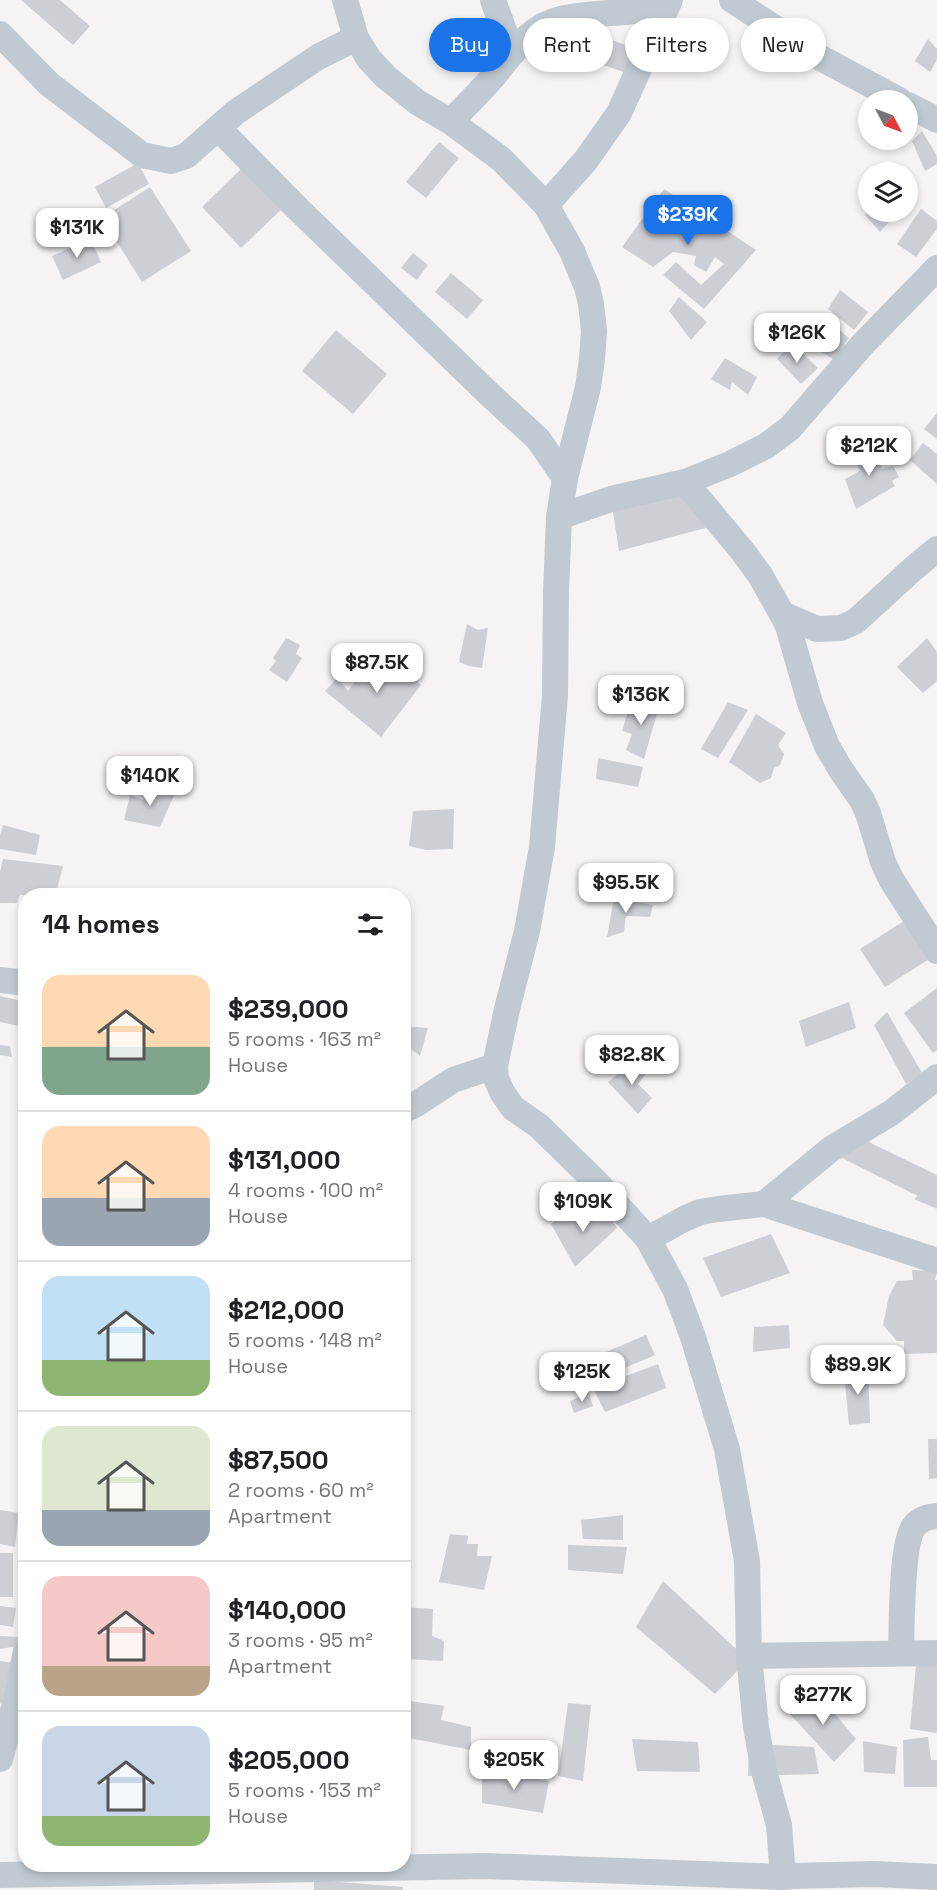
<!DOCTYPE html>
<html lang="en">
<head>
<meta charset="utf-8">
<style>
	:root { --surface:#fff; --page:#f6f6f6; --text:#202124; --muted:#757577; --line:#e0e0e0; --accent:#1a73e8 }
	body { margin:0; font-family:"Space Grotesk",sans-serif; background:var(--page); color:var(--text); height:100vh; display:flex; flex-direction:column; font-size:22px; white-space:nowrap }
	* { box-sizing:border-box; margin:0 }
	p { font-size:20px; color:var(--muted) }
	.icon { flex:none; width:33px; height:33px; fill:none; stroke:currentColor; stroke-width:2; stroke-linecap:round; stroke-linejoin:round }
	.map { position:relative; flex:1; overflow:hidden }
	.drawer { position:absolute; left:18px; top:888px; width:393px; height:984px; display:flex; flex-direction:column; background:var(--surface); border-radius:24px; box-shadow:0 3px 9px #0003 }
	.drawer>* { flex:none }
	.top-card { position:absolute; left:429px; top:18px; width:417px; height:54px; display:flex; gap:12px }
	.needle { width:39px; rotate:131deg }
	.tools { position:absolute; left:858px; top:90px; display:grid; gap:12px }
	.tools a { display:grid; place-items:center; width:60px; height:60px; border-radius:50%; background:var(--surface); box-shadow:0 3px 9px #0003; font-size:30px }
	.price { position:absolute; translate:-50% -51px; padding:0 14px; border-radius:12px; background:#fff; color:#222; font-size:20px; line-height:39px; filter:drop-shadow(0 2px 3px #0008) }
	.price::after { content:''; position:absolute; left:50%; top:36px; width:18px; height:14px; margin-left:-9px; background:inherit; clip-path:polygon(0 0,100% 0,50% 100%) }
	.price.on { background:var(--accent); color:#fff }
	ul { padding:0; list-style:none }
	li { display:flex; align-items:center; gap:18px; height:150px; padding:0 24px }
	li+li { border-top:2px solid var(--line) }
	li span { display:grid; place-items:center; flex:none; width:168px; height:120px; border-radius:18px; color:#555 }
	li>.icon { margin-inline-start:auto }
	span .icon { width:72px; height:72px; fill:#fffc; stroke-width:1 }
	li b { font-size:26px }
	h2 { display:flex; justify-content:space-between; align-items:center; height:72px; padding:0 24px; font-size:26px }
	.tag { padding:0 21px; border-radius:27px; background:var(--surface); box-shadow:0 3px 9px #0003; font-size:21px; line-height:54px }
	.tag.on { background:var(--accent); color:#fff }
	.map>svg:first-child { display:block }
	.building { fill:#cdcfd5 }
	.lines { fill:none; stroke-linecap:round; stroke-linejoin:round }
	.street { stroke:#c1cad2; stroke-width:26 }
</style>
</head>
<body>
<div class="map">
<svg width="937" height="1890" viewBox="0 0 937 1890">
	<rect width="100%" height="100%" fill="#f5f3f3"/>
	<g class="building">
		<polygon points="21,0 60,0 90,26 73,45"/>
		<polygon points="584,30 637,49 629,74 575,55"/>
		<polygon points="928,39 937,49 937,60 930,72 915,61"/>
		<polygon points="922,131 937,156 937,164 925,171 912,141"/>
		<polygon points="439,142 459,158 426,198 406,182"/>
		<polygon points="138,163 149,184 106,208 95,187"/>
		<polygon points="243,167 283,208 241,248 202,207"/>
		<polygon points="150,187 191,251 142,282 102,218"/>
		<polygon points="664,189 756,250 704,309 663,275 676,262 701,285 724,264 715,257 706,272 694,265 696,256 673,252 653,267 622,247"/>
		<polygon points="921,209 937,221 937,229 916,257 897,244"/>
		<polygon points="868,212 898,212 880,232 865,215"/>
		<polygon points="91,239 101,262 63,280 52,256"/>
		<polygon points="413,253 428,265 417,280 401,268"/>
		<polygon points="451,273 483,300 467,319 435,292"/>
		<polygon points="840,290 868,312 854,330 828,309"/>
		<polygon points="679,297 707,322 691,340 669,311"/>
		<polygon points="822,316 849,338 834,360 805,340"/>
		<polygon points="336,330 387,374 353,414 302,371"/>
		<polygon points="791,343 818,368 801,384 777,359"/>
		<polygon points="725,358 757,377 748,395 732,382 730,390 711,379"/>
		<polygon points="937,413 937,439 924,429"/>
		<polygon points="872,441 882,469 893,466 899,477 892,481 895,486 856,509 845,479 860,471 851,453"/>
		<polygon points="923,443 937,454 937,484 910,460"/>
		<polygon points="701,475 713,526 619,551 611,499"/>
		<polygon points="467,624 478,630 488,628 482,668 469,666 459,662"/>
		<polygon points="286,638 300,645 296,654 302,658 287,682 269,670 276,661 273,658"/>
		<polygon points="927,638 937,652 937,681 923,693 897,667"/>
		<polygon points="376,654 396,671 402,666 421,685 381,737 325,691 337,678 348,691"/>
		<polygon points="644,696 661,699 644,759 626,750 632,734 622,731 629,708 639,711"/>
		<polygon points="728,702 748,710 718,758 701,749"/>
		<polygon points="756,714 786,733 778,745 784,754 780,765 774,768 771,778 760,783 729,762"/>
		<polygon points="598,758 643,767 638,787 596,779"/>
		<polygon points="149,783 175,793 160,827 124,820 130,795 143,800"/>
		<polygon points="454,809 453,849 426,850 409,846 413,811"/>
		<polygon points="3,825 40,835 36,855 0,849 0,836"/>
		<polygon points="3,859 63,866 55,896 20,895 17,903 0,903 0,872"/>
		<polygon points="170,890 193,894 193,896 169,896"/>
		<polygon points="614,898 653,905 650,917 626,916 624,932 607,937"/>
		<polygon points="904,921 931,958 885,987 860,949"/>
		<polygon points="937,988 937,1050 933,1053 904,1013"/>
		<polygon points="0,996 26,1002 24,1027 0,1022"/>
		<polygon points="849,1002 856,1028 806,1047 799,1021"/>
		<polygon points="887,1012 922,1073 906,1084 874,1025"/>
		<polygon points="404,1026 428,1028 420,1056 411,1049 404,1053"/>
		<polygon points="0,1045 10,1046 12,1057 0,1055"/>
		<polygon points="636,1059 649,1070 638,1084 652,1098 638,1114 608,1082"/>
		<polygon points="854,1135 937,1175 937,1209 914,1199 918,1196 842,1158"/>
		<polygon points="589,1203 599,1216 606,1212 617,1228 575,1267 551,1224 563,1215 569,1221"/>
		<polygon points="771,1234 790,1273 721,1297 703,1258"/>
		<polygon points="912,1270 937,1271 935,1280 937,1280 937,1353 904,1354 904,1341 897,1341 883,1325 889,1296 897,1281 913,1280"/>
		<polygon points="789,1325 790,1348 753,1352 754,1327"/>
		<polygon points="646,1335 655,1355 594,1381 592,1358"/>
		<polygon points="658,1364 666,1388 605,1412 593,1388"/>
		<polygon points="868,1366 870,1423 849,1425 844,1372"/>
		<polygon points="589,1393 593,1406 574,1413 570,1401"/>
		<polygon points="928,1439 937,1439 937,1478 929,1479"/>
		<polygon points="0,1510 19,1513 15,1547 0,1544"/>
		<polygon points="623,1515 623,1540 583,1539 581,1520"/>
		<polygon points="450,1534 468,1536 467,1544 478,1544 477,1556 492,1556 484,1590 439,1582"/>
		<polygon points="568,1545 627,1547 623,1574 568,1570"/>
		<rect x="0" y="1553" width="13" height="44"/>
		<polygon points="663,1581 748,1660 715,1694 636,1627"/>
		<polygon points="0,1606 16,1608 13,1627 0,1625"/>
		<polygon points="404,1607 433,1609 432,1636 444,1641 443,1661 404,1659 405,1633 404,1633"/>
		<polygon points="0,1636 19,1637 18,1646 0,1649"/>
		<polygon points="918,1644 937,1645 937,1733 910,1729"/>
		<polygon points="0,1661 14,1663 7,1679 10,1687 7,1699 0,1704"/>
		<polygon points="814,1689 856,1739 834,1762 790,1714"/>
		<polygon points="404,1700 444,1706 441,1720 471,1727 471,1750 404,1737"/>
		<polygon points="568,1703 591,1705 583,1781 558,1776"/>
		<polygon points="928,1737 931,1760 937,1760 937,1787 904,1787 903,1740"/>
		<polygon points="632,1739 698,1742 700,1772 637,1771"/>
		<polygon points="863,1741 897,1747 895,1774 864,1772"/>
		<polygon points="749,1744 814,1747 819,1774 748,1776"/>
		<polygon points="482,1769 549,1781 543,1813 482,1803"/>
		<polygon points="314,1880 403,1887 403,1890 314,1890"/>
	</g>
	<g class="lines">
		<g class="street">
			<polyline points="345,0 356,38 369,59 386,77 417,102 451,122 501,159 546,205 572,251 587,287 591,304 594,331 592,359 588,387 565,478 559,517 556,592 555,695 542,847 527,931 507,1009 495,1066 496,1078 502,1092 513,1108 539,1126 597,1183 648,1239 675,1289 693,1337 727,1449 747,1561 749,1656 756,1727 764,1771 779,1825 783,1877"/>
			<polyline points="493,0 512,53"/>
			<polyline points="732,0 819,57 899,100"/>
			<polyline points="0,34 49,84 142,155 171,161 186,156 236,112 318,57 356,38"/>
			<polyline points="908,105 937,120"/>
			<path d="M451 122C464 107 479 93 492 78 512 54 529 26 561 19 595 11 634 15 667 5"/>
			<polyline points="218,128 297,208 488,393 538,439 565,478"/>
			<polyline points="546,205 586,160 619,113 670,0"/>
			<polyline points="685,482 744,553 760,575 782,614 817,629 841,628 856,621 914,568 937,549"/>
			<polyline points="559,517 611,499 685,482 730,464 766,446 790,428 862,345 937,268"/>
			<polyline points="782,614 788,626 810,703 827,746 841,770 862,800 868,813 883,862 891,879 937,951"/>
			<polyline points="0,980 26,983"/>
			<polyline points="404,1110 415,1105 453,1080 495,1066"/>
			<polyline points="764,1204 831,1149 891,1113 937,1077"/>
			<polyline points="648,1239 684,1219 700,1212 718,1209 764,1204 937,1261"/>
			<path d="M901 1653C902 1627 901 1547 913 1528 919 1519 927 1517 937 1516"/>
			<polyline points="749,1656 937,1653"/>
			<polyline points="0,1759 16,1700 26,1651"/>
			<polyline points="0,1875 485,1866 783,1877 791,1876 875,1874 937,1877"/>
		</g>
	</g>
</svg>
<div class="tools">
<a><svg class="needle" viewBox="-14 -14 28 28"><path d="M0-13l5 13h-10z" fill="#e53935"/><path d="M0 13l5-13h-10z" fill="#757577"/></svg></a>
<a><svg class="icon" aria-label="layers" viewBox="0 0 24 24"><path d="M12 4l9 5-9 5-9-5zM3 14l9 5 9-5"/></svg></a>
</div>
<b class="price on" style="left:688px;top:246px">$239K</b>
<b class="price" style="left:77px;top:259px">$131K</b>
<b class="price" style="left:797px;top:364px">$126K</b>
<b class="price" style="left:869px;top:477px">$212K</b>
<b class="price" style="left:377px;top:694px">$87.5K</b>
<b class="price" style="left:641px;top:726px">$136K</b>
<b class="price" style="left:150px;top:807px">$140K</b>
<b class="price" style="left:626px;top:914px">$95.5K</b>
<b class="price" style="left:632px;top:1086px">$82.8K</b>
<b class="price" style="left:583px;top:1233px">$109K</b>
<b class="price" style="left:858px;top:1396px">$89.9K</b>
<b class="price" style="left:582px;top:1403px">$125K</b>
<b class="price" style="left:823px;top:1726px">$277K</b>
<b class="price" style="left:514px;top:1791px">$205K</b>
<div class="top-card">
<a class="tag on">Buy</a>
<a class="tag">Rent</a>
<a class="tag">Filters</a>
<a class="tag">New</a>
</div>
<section class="drawer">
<h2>14 homes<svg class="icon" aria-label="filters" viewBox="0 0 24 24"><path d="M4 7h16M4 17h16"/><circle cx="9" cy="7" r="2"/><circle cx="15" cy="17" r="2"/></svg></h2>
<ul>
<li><span style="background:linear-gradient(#ffd9b3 60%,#7fa58c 0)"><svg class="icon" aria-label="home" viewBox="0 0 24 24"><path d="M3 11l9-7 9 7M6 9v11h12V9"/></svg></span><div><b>$239,000</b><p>5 rooms · 163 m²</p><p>House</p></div></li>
<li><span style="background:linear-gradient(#ffd9b3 60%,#9aa5b1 0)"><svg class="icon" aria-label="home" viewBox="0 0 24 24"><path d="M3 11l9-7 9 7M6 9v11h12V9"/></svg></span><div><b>$131,000</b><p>4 rooms · 100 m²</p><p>House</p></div></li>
<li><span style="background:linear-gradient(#bfe0f5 70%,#8fb573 0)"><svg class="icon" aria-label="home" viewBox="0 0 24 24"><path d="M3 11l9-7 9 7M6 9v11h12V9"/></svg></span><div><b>$212,000</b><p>5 rooms · 148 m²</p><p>House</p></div></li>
<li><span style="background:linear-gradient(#dfe7d0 70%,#9aa5b1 0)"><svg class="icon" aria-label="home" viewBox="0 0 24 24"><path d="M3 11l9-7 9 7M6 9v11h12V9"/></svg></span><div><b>$87,500</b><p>2 rooms · 60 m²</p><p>Apartment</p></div></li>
<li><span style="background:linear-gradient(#f6c9c9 75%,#b9a48a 0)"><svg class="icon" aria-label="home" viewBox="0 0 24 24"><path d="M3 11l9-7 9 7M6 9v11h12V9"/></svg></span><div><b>$140,000</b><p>3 rooms · 95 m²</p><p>Apartment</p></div></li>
<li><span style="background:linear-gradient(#c9d6e8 75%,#8fb573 0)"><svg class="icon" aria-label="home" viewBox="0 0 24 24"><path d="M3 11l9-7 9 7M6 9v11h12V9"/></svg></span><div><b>$205,000</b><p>5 rooms · 153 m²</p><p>House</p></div></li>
</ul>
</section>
</div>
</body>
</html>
